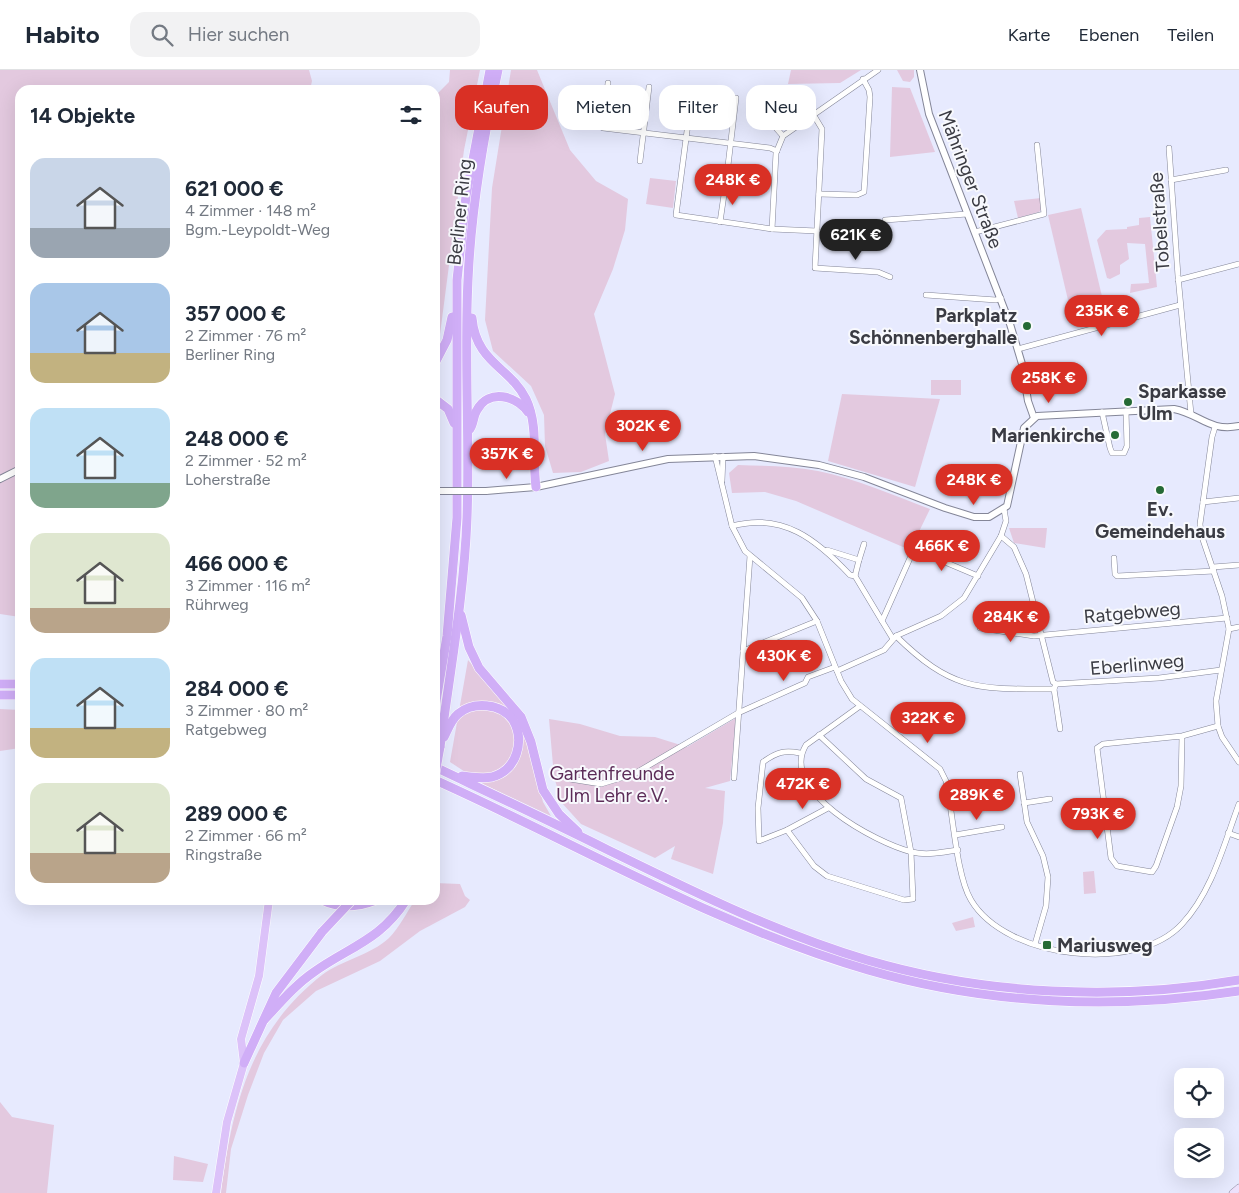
<!DOCTYPE html>
<html lang="de">
<head>
<meta charset="utf-8">
<style>
	:root { --surface:#fff; --page:#f2f2f3; --text:#1f2937; --muted:#747a83; --line:#e0e1e3; --accent:#d93025 }
	body { margin:0; font-family:Figtree,sans-serif; background:var(--page); color:var(--text); height:100vh; display:flex; flex-direction:column; font-size:19px; white-space:nowrap }
	* { box-sizing:border-box; margin:0 }
	p { font-size:16px; color:var(--muted) }
	.icon { flex:none; width:28px; height:28px; fill:none; stroke:currentColor; stroke-width:2; stroke-linecap:round; stroke-linejoin:round }
	.map { position:relative; flex:1; overflow:hidden }
	.sheet { position:absolute; left:15px; top:15px; width:425px; height:820px; display:flex; flex-direction:column; background:var(--surface); border-radius:15px; box-shadow:0 5px 20px #0002 }
	.sheet>* { flex:none }
	.top-card { position:absolute; left:455px; top:15px; width:475px; height:45px; display:flex; gap:10px }
	.tools { position:absolute; left:1174px; top:998px; display:grid; gap:10px }
	.tools a { display:grid; place-items:center; width:50px; height:50px; border-radius:10px; background:var(--surface); box-shadow:0 5px 20px #0002; font-size:25px }
	.price { position:absolute; translate:-50% -42px; padding:0 11px; border-radius:18px; background:var(--accent); color:#fff; font-size:16px; line-height:32px; filter:drop-shadow(0 1px 2px #0008) }
	.price::after { content:''; position:absolute; left:50%; top:30px; width:15px; height:11px; margin-left:-8px; background:inherit; clip-path:polygon(0 0,100% 0,50% 100%) }
	.price.active { background:#222; color:#fff }
	ul { padding:0; list-style:none }
	li { display:flex; align-items:center; gap:15px; height:125px; padding:0 15px }
	li span { display:grid; place-items:center; flex:none; width:140px; height:100px; border-radius:15px; color:#555 }
	li>.icon { margin-inline-start:auto }
	span .icon { width:60px; height:60px; fill:#fffc; stroke-width:1 }
	li b { font-size:21px }
	h2 { display:flex; justify-content:space-between; align-items:center; height:60px; padding:0 15px; font-size:21px }
	.tag { padding:0 18px; border-radius:15px; background:var(--surface); box-shadow:0 5px 20px #0002; font-size:18px; line-height:45px }
	.tag.active { background:var(--accent); color:#fff }
	header { display:flex; align-items:center; gap:30px; box-sizing:border-box; height:70px; padding:0 25px; background:var(--surface); border-bottom:1px solid var(--line) }
	header strong { font-size:24px }
	nav { display:flex; gap:28px; margin-inline-start:auto; font-size:18px }
	.search { width:350px; height:45px; background:var(--page); display:flex; align-items:center; gap:12px; box-sizing:border-box; padding:0 18px; border-radius:15px; color:var(--muted); font-size:19px }
	.map>svg:first-child { display:block }
	.green { fill:#e3c9df }
	.lines { fill:none; stroke-linecap:round; stroke-linejoin:round }
	.minor-casing { stroke:#848698; stroke-width:6 }
	.tertiary-casing { stroke:#848698; stroke-width:8 }
	.secondary-casing { stroke:#848698; stroke-width:8 }
	.primary-casing { stroke:#fff; stroke-width:9 }
	.trunk-casing { stroke:#fff; stroke-width:10 }
	.minor { stroke:#fff; stroke-width:5 }
	.tertiary { stroke:#fff; stroke-width:6 }
	.secondary { stroke:#ede1fc; stroke-width:7 }
	.primary { stroke:#dcc2f9; stroke-width:8 }
	.trunk { stroke:#d0aef7; stroke-width:9 }
	.tertiary-bridge-casing { stroke:#848698; stroke-width:8; stroke-linecap:butt }
	.trunk-bridge-casing { stroke:#fff; stroke-width:10; stroke-linecap:butt }
	.tertiary-bridge { stroke:#fff; stroke-width:6 }
	.trunk-bridge { stroke:#d0aef7; stroke-width:9 }
	.poi-dot { fill:#256a35; stroke:#f8f9fd; stroke-width:2 }
	.labels { text-anchor:middle; stroke-width:4; stroke-linejoin:round; paint-order:stroke }
	.street-label { font-size:19px; fill:#3a3b43; stroke:#f8f9fd }
	.poi-label { font-size:19px; font-weight:bold; fill:#3a3b43; stroke:#f8f9fd; text-anchor:end }
	.park-label { font-size:19px; fill:#5c2c58; stroke:#f8f9fd }
</style>
</head>
<body>
<header>
<strong>Habito</strong>
<div class="search"><svg class="icon" aria-label="search" viewBox="0 0 24 24"><circle cx="10" cy="10" r="6"/><path d="M15 15l6 6"/></svg>Hier suchen</div>
<nav><a>Karte</a><a>Ebenen</a><a>Teilen</a></nav>
</header>
<div class="map">
<svg width="1239" height="1123" viewBox="0 0 1239 1123">
	<rect width="100%" height="100%" fill="#e7eafe"/>
	<g class="green">
		<polygon points="0,0 309,0 312,11 310,20 20,20 20,397 0,406"/>
		<polygon points="450,0 480,0 464,80 439,272 435,277 435,26 449,12"/>
		<polygon points="511,0 537,0 570,80 596,111 628,129 625,160 613,199 594,244 615,324 605,364 609,391 581,402 553,403 545,376 544,345 531,316 493,281 485,250 492,118"/>
		<polygon points="791,0 861,0 840,13 788,14"/>
		<polygon points="897,0 914,0 914,7 910,12 903,11"/>
		<polygon points="892,17 910,18 935,82 890,87"/>
		<polygon points="650,108 676,111 673,138 646,134"/>
		<polygon points="1041,128 1043,138 1039,142 1018,148 1014,131"/>
		<polygon points="1081,138 1105,239 1072,247 1048,145"/>
		<polygon points="1150,147 1157,217 1130,223 1131,214 1149,213 1145,174 1127,173 1129,189 1120,195 1120,204 1110,209 1107,208 1097,170 1106,160 1127,159 1127,157 1139,155 1139,148"/>
		<polygon points="839,152 870,152 871,181 840,181"/>
		<rect x="931" y="310" width="30" height="15"/>
		<polygon points="842,324 940,329 915,417 828,391"/>
		<path d="M738 395C765 396 791 396 818 401 856 409 893 425 930 439L910 480 796 431 765 422 732 423 729 403Z"/>
		<polygon points="20,403 20,547 0,544 0,412"/>
		<polygon points="1009,458 1047,458 1045,478 1014,473"/>
		<polygon points="468,590 514,643 527,674 543,732 551,746 485,715 450,692"/>
		<polygon points="0,639 20,640 20,678 0,681"/>
		<polygon points="736,648 730,711 705,718 725,721 723,753 713,804 671,789 675,776 655,788 581,754 562,733 554,707 549,649 580,654 620,666 655,667 687,677"/>
		<polygon points="1094,801 1096,823 1084,824 1083,802"/>
		<path d="M435 813 460 814 465 826 470 830 465 837 420 861 380 891 316 921 283 950 264 983 248 1025 231 1079 226 1123H221C232 1037 250 961 322 905 342 890 371 885 389 868 399 858 407 842 415 830H435Z"/>
		<polygon points="973,847 975,857 956,861 952,853"/>
		<polygon points="0,1032 12,1047 54,1055 47,1123 0,1123"/>
		<polygon points="174,1086 208,1094 203,1112 173,1110"/>
	</g>
	<g class="lines">
		<defs>
			<g id="minor">
				<polyline points="608,13 603,58 770,78 777,81"/>
				<polyline points="692,23 676,145 772,159 817,161"/>
				<polyline points="777,29 776,58 783,66"/>
				<polyline points="813,44 822,59 815,198 878,202 890,207"/>
				<polyline points="1169,78 1178,206 1191,344"/>
				<polyline points="640,91 649,17"/>
				<polyline points="727,104 736,28"/>
				<polyline points="1171,110 1226,100"/>
				<polyline points="819,124 857,125 864,122 870,27 869,20 863,9"/>
				<polyline points="885,150 967,144"/>
				<polyline points="720,152 725,118"/>
				<polyline points="772,159 776,83 783,66 878,0"/>
				<polyline points="975,162 1044,144 1037,75"/>
				<polyline points="1178,210 1239,194"/>
				<polyline points="926,225 996,230 1001,228"/>
				<polyline points="1018,279 1180,235"/>
				<polyline points="1102,342 1110,378 1112,383 1124,383 1127,376 1126,341"/>
				<polyline points="1215,357 1212,367 1200,454 1201,464 1222,526 1229,559 1216,631 1218,656 1222,667 1239,692"/>
				<path d="M715 386 732 456 745 481 802 528 817 551 841 611 852 629 940 699 946 711C953 742 956 805 971 830 1006 889 1136 904 1182 854 1212 822 1224 774 1239 734"/>
				<polyline points="722,411 723,386"/>
				<polyline points="1203,432 1239,428"/>
				<path d="M732 456C783 442 817 470 850 505L855 506 882 551"/>
				<polyline points="1001,466 1014,477 1026,504 1053,612 1056,614 1054,619 1060,659"/>
				<polyline points="914,479 978,506"/>
				<polyline points="827,480 859,490 855,506"/>
				<polyline points="1114,488 1115,504 1117,506 1214,501"/>
				<polyline points="859,490 864,474"/>
				<polyline points="1213,497 1239,495"/>
				<polyline points="980,558 1034,566 1227,548"/>
				<polyline points="1229,559 1239,557"/>
				<path d="M896 566C953 622 979 619 1054 619"/>
				<polyline points="893,569 882,551 919,468"/>
				<polyline points="743,581 817,551"/>
				<polyline points="837,601 884,580 896,566 941,546 964,528 1001,466 1006,451 1004,439"/>
				<polyline points="1056,614 1159,608 1221,600"/>
				<path d="M860 636 806 675C778 721 876 773 912 782 927 786 943 782 958 780"/>
				<polyline points="1182,666 1181,716 1177,737 1156,796 1152,802 1117,796 1111,788 1097,678 1103,674 1182,666 1218,656"/>
				<path d="M800 683C784 680 777 682 763 692L758 738 759 771 787 760 814 796 827 806 904 830 913 829 911 782 901 728 866 709 819 665"/>
				<polyline points="1020,704 1027,752 1043,786 1048,807 1046,836 1035,874"/>
				<polyline points="734,708 750,486"/>
				<polyline points="570,709 601,714 634,704 738,643 805,613 808,607 835,597"/>
				<polyline points="948,719 973,714"/>
				<polyline points="1024,733 1050,729"/>
				<polyline points="787,760 828,738"/>
				<polyline points="1228,763 1239,767"/>
				<polyline points="955,765 1002,757"/>
			</g>
			<g id="tertiary">
				<polyline points="920,0 929,44 1010,254 1022,294 1028,331 1034,348"/>
				<polyline points="0,409 20,399"/>
				<path d="M486 421 536 417 668 389 754 386 819 395 864 407 945 438 974 447H989L1007 436 1024 358 1037 346 1174 339C1200 344 1209 362 1239 356"/>
			</g>
			<polyline id="secondary" points="1233,1123 1239,1118"/>
			<polyline id="primary" points="216,1123 227,1052 244,993 241,969 259,906 269,830"/>
			<g id="trunk">
				<path d="M472 248C476 293 510 297 526 329 539 356 532 389 536 417"/>
				<polyline points="435,293 447,270 452,247"/>
				<polyline points="435,329 448,339 454,353"/>
				<path d="M470 359C474 353 473 346 477 340 489 318 516 326 528 342"/>
				<polyline points="461,545 469,577 479,598 521,647 531,672 543,720 559,744 578,762"/>
				<polyline points="0,614 20,614"/>
				<polyline points="0,625 20,625"/>
				<polyline points="435,637 447,566 457,448 457,210 466,126 490,0"/>
				<path d="M444 667C448 659 451 650 458 644 473 631 501 633 513 650 525 671 517 700 492 707 482 709 472 707 462 706"/>
				<path d="M440 677C450 601 464 525 467 448 470 369 464 289 468 210 471 139 483 69 498 0"/>
				<path d="M435 697C492 724 548 750 604 778 690 820 776 863 867 890 985 925 1118 931 1239 910"/>
				<path d="M435 710C578 774 716 856 868 900 988 935 1116 940 1239 921"/>
				<path d="M322 830C340 839 358 837 376 830"/>
				<path d="M264 950C280 933 295 915 314 902 349 877 381 870 406 830"/>
				<polyline points="244,993 276,923 322,862"/>
			</g>
		</defs>
		<use href="#minor" class="minor-casing"/>
		<use href="#tertiary" class="tertiary-casing"/>
		<use href="#secondary" class="secondary-casing"/>
		<use href="#primary" class="primary-casing"/>
		<use href="#trunk" class="trunk-casing"/>
		<use href="#minor" class="minor"/>
		<use href="#tertiary" class="tertiary"/>
		<use href="#secondary" class="secondary"/>
		<use href="#primary" class="primary"/>
		<use href="#trunk" class="trunk"/>
		<defs>
			<polyline id="tertiary-bridge" points="440,421 486,421"/>
			<g id="trunk-bridge">
				<polyline points="435,704 440,677"/>
				<polyline points="322,862 352,830"/>
			</g>
		</defs>
		<use href="#tertiary-bridge" class="tertiary-bridge-casing"/>
		<use href="#trunk-bridge" class="trunk-bridge-casing"/>
		<use href="#tertiary-bridge" class="tertiary-bridge"/>
		<use href="#trunk-bridge" class="trunk-bridge"/>
	</g>
	<g class="poi-dot">
		<circle cx="1027" cy="256" r="5"/>
		<circle cx="1128" cy="332" r="5"/>
		<circle cx="1115" cy="365" r="5"/>
		<circle cx="1160" cy="420" r="5"/>
		<rect x="1042" y="870" width="10" height="10" rx="2.5"/>
	</g>
	<g class="labels">
		<g class="street-label">
			<text transform="translate(971 109) rotate(69)" y="7">Mähringer Straße</text>
			<text transform="translate(459 142) rotate(-84)" y="7">Berliner Ring</text>
			<text transform="translate(1159 152) rotate(-94)" y="7">Tobelstraße</text>
			<text transform="translate(1132 542) rotate(-5)" y="7">Ratgebweg</text>
			<text transform="translate(1137 594) rotate(-5)" y="7">Eberlinweg</text>
		</g>
		<g class="poi-label">
			<text x="1017" y="252">Parkplatz<tspan x="1017" dy="22">Schönnenberghalle</tspan></text>
			<text x="1138" y="328" text-anchor="start">Sparkasse<tspan x="1138" dy="22">Ulm</tspan></text>
			<text x="1105" y="372">Marienkirche</text>
			<text x="1160" y="446" text-anchor="middle">Ev.<tspan x="1160" dy="22">Gemeindehaus</tspan></text>
			<text x="1057" y="882" text-anchor="start">Mariusweg</text>
		</g>
		<g class="park-label">
			<text x="612" y="710">Gartenfreunde<tspan x="612" dy="22">Ulm Lehr e.V.</tspan></text>
		</g>
	</g>
</svg>
<div class="tools">
<a><svg class="icon" aria-label="locate" viewBox="0 0 24 24"><circle cx="12" cy="12" r="6"/><path d="M12 2v4M12 18v4M2 12h4M18 12h4"/></svg></a>
<a><svg class="icon" aria-label="layers" viewBox="0 0 24 24"><path d="M12 4l9 5-9 5-9-5zM3 14l9 5 9-5"/></svg></a>
</div>
<b class="price" style="left:733px;top:136px">248K €</b>
<b class="price active" style="left:856px;top:191px">621K €</b>
<b class="price" style="left:1102px;top:267px">235K €</b>
<b class="price" style="left:1049px;top:334px">258K €</b>
<b class="price" style="left:643px;top:382px">302K €</b>
<b class="price" style="left:507px;top:410px">357K €</b>
<b class="price" style="left:974px;top:436px">248K €</b>
<b class="price" style="left:942px;top:502px">466K €</b>
<b class="price" style="left:1011px;top:573px">284K €</b>
<b class="price" style="left:784px;top:612px">430K €</b>
<b class="price" style="left:928px;top:674px">322K €</b>
<b class="price" style="left:803px;top:740px">472K €</b>
<b class="price" style="left:977px;top:751px">289K €</b>
<b class="price" style="left:1098px;top:770px">793K €</b>
<div class="top-card">
<a class="tag active">Kaufen</a>
<a class="tag">Mieten</a>
<a class="tag">Filter</a>
<a class="tag">Neu</a>
</div>
<section class="sheet">
<h2>14 Objekte<svg class="icon" aria-label="filters" viewBox="0 0 24 24"><path d="M4 7h16M4 17h16"/><circle cx="9" cy="7" r="2"/><circle cx="15" cy="17" r="2"/></svg></h2>
<ul>
<li><span style="background:linear-gradient(#c9d6e8 70%,#9aa5b1 0)"><svg class="icon" aria-label="home" viewBox="0 0 24 24"><path d="M3 11l9-7 9 7M6 9v11h12V9"/></svg></span><div><b>621 000 €</b><p>4 Zimmer · 148 m²</p><p>Bgm.-Leypoldt-Weg</p></div></li>
<li><span style="background:linear-gradient(#a9c7e8 70%,#c2b280 0)"><svg class="icon" aria-label="home" viewBox="0 0 24 24"><path d="M3 11l9-7 9 7M6 9v11h12V9"/></svg></span><div><b>357 000 €</b><p>2 Zimmer · 76 m²</p><p>Berliner Ring</p></div></li>
<li><span style="background:linear-gradient(#bfe0f5 75%,#7fa58c 0)"><svg class="icon" aria-label="home" viewBox="0 0 24 24"><path d="M3 11l9-7 9 7M6 9v11h12V9"/></svg></span><div><b>248 000 €</b><p>2 Zimmer · 52 m²</p><p>Loherstraße</p></div></li>
<li><span style="background:linear-gradient(#dfe7d0 75%,#b9a48a 0)"><svg class="icon" aria-label="home" viewBox="0 0 24 24"><path d="M3 11l9-7 9 7M6 9v11h12V9"/></svg></span><div><b>466 000 €</b><p>3 Zimmer · 116 m²</p><p>Rührweg</p></div></li>
<li><span style="background:linear-gradient(#bfe0f5 70%,#c2b280 0)"><svg class="icon" aria-label="home" viewBox="0 0 24 24"><path d="M3 11l9-7 9 7M6 9v11h12V9"/></svg></span><div><b>284 000 €</b><p>3 Zimmer · 80 m²</p><p>Ratgebweg</p></div></li>
<li><span style="background:linear-gradient(#dfe7d0 70%,#b9a48a 0)"><svg class="icon" aria-label="home" viewBox="0 0 24 24"><path d="M3 11l9-7 9 7M6 9v11h12V9"/></svg></span><div><b>289 000 €</b><p>2 Zimmer · 66 m²</p><p>Ringstraße</p></div></li>
</ul>
</section>
</div>
</body>
</html>
